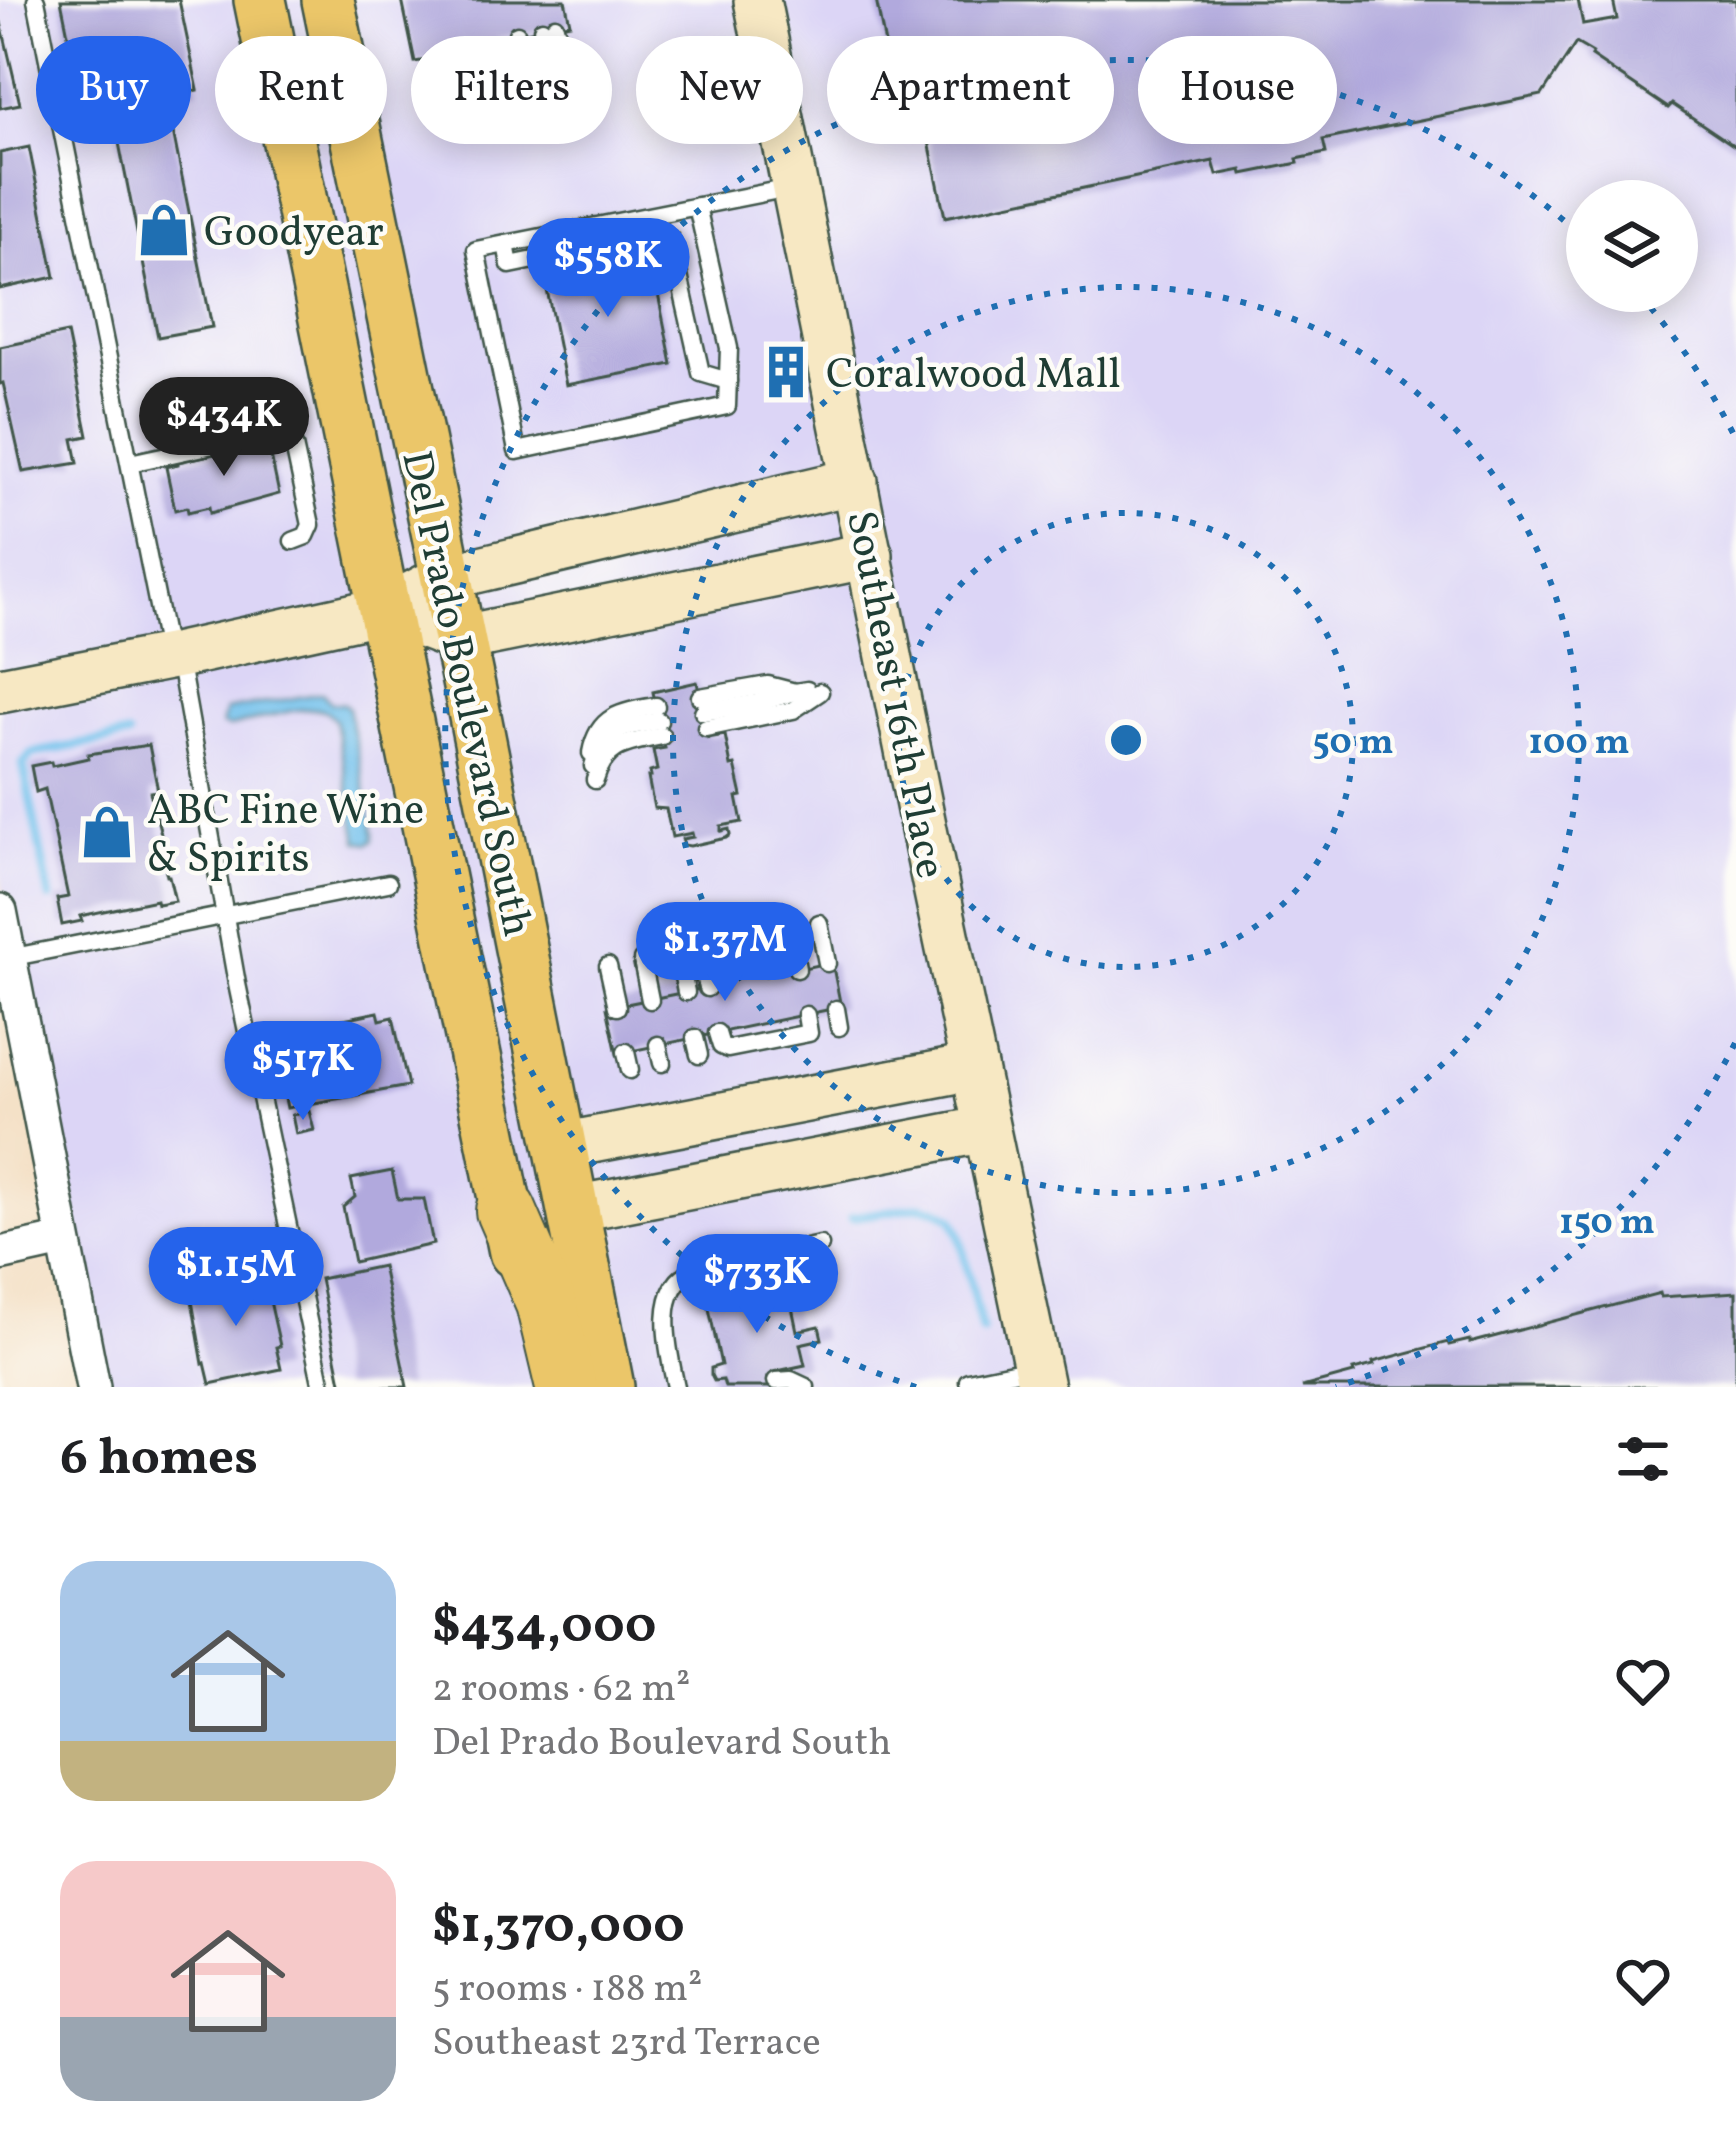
<!DOCTYPE html>
<html lang="en">
<head>
<meta charset="utf-8">
<style>
	:root { --surface:#fff; --page:#f2f2f2; --text:#202124; --muted:#757577; --accent:#2563eb }
	body { margin:0; font-family:Vollkorn,serif; background:var(--page); color:var(--text); height:100vh; display:flex; flex-direction:column; font-size:45px; white-space:nowrap }
	* { box-sizing:border-box; margin:0 }
	p { font-size:39px; color:var(--muted) }
	.icon { flex:none; width:66px; height:66px; fill:none; stroke:currentColor; stroke-width:2; stroke-linecap:round; stroke-linejoin:round }
	.map { position:relative; height:1387px; overflow:hidden }
	.panel { display:flex; flex-direction:column; background:var(--surface); flex:1 }
	.panel>* { flex:none }
	.top-card { position:absolute; left:36px; top:36px; width:1665px; height:108px; display:flex; gap:24px }
	.controls { position:absolute; left:1566px; top:180px; display:grid; gap:24px }
	.controls a { display:grid; place-items:center; width:132px; height:132px; border-radius:50%; background:var(--surface); box-shadow:0 6px 30px #0003; font-size:60px }
	.price { position:absolute; translate:-50% -102px; padding:0 27px; border-radius:42px; background:var(--accent); color:#fff; font-size:39px; line-height:78px; filter:drop-shadow(0 3px 6px #0008) }
	.price::after { content:''; position:absolute; left:50%; top:72px; width:36px; height:27px; margin-left:-18px; background:inherit; clip-path:polygon(0 0,100% 0,50% 100%) }
	.price.on { background:#222; color:#fff }
	ul { padding:0; list-style:none }
	li { display:flex; align-items:center; gap:36px; height:300px; padding:0 60px }
	li span { display:grid; place-items:center; flex:none; width:336px; height:240px; border-radius:36px; color:#555 }
	li>.icon { margin-inline-start:auto }
	span .icon { width:144px; height:144px; fill:#fffc; stroke-width:1 }
	li b { font-size:51px }
	h2 { display:flex; justify-content:space-between; align-items:center; height:144px; padding:0 60px; font-size:51px }
	.chip { padding:0 42px; border-radius:54px; background:var(--surface); box-shadow:0 6px 30px #0003; font-size:42px; line-height:108px }
	.chip.on { background:var(--accent); color:#fff }
	.map>svg:first-child { display:block }
	.built { fill:#dcd5f6; fill-rule:evenodd }
	.water { fill:#71c0ec; stroke:#487e90; stroke-width:3 }
	.lines { fill:none; stroke-linecap:round; stroke-linejoin:round }
	.stream { stroke:#71c0ec; stroke-width:9 }
	.building { fill:#b1a9dd }
	.lane-casing { stroke:#3f564a; stroke-width:21 }
	.street-casing { stroke:#3f564a; stroke-width:38 }
	.secondary-casing { stroke:#3f564a; stroke-width:50 }
	.primary-casing { stroke:#3f564a; stroke-width:56 }
	.highway-casing { stroke:#3f564a; stroke-width:64 }
	.lane { stroke:#fff; stroke-width:16 }
	.street { stroke:#fff; stroke-width:33 }
	.secondary { stroke:#f7e8c3; stroke-width:45 }
	.primary { stroke:#ebc669; stroke-width:51 }
	.highway { stroke:#ebc669; stroke-width:60 }
	.ring { fill:none; stroke:#1f6fb2; stroke-width:6; stroke-dasharray:6 12 }
	.labels { text-anchor:middle; stroke-width:9; stroke-linejoin:round; paint-order:stroke }
	.poi-label { font-size:42px; fill:#1f3d34; stroke:#fdfcf7; text-anchor:start }
	.street-label { font-size:42px; fill:#1f3d34; stroke:#fdfcf7 }
	.centre { fill:#1f6fb2; stroke:#fdfcf7; stroke-width:6 }
	.ring-label { font-size:36px; text-anchor:middle; font-weight:bold; fill:#1f6fb2; stroke:#fdfcf7; stroke-width:9; stroke-linejoin:round; paint-order:stroke }
</style>
</head>
<body>
<div class="map">
<svg width="1736" height="1387" viewBox="0 0 1736 1387">
	<rect width="100%" height="100%" fill="#fdfcf7"/>
	<filter id="ink" filterUnits="userSpaceOnUse"><feTurbulence type="fractalNoise" baseFrequency=".00833" numOctaves="2"/><feDisplacementMap in="SourceGraphic" scale="24" xChannelSelector="R" yChannelSelector="G"/><feConvolveMatrix kernelMatrix="1 2 1 2 8 2 1 2 1" color-interpolation-filters="sRGB"/></filter>
	<filter id="wash" filterUnits="userSpaceOnUse"><feTurbulence type="fractalNoise" baseFrequency=".004" numOctaves="4" result="noise"/><feDisplacementMap in="SourceGraphic" scale="48" xChannelSelector="R" yChannelSelector="G"/><feGaussianBlur stdDeviation="2.7" result="paint"/><feColorMatrix in="noise" values="0 0 0 0 0 0 0 0 0 0 0 0 0 0 0 0 0 1.4 0 .05"/><feComposite in="paint" operator="in"/></filter>
	<g filter="url(#wash)">
		<rect width="100%" height="100%" fill="#f4e1c7"/>
		<path class="built" d="M0 0H1736V1387H91L0 873ZM1587 201H1677V291H1587Z"/>
		<path class="water" d="M322 693 331 703 344 704 348 708 374 832V840L369 843 358 841 335 720C328 713 329 711 319 709 294 706 254 722 229 727L222 725 226 710Z"/>
		<g class="lines">
			<g class="stream">
				<polyline points="50,898 23,764 32,754 40,752 128,736"/>
				<polyline points="852,1217 921,1206 938,1210 952,1218 959,1233 982,1331"/>
			</g>
		</g>
		<g id="blocks">
			<g class="building">
				<polygon points="61,0 179,0 198,90 84,113"/>
				<polygon points="402,0 565,0 570,23 497,38 505,73 481,78 483,88 457,94 455,83 428,88 426,60 415,62"/>
				<polygon points="876,0 1578,0 1583,25 1617,19 1613,0 1736,0 1736,147 1672,104 1668,108 1591,56 1593,53 1576,43 1542,95 1323,140 1326,153 1297,159 1298,163 1243,174 1242,170 1217,175 1213,161 945,217 916,80 889,86 885,65 889,64"/>
				<polygon points="0,18 20,104 0,108"/>
				<polygon points="171,122 212,327 158,337 117,133"/>
				<polygon points="29,147 55,277 0,289 0,153"/>
				<polygon points="650,254 672,364 566,385 544,275"/>
				<polygon points="67,333 88,436 73,439 78,463 23,472 3,383 0,384 0,347"/>
				<polygon points="790,360 795,383 782,385 778,362"/>
				<polygon points="268,442 279,494 210,513 209,507 188,512 187,507 175,510 166,467 178,464 178,462"/>
				<polygon points="697,682 708,738 725,735 731,766 735,765 742,796 737,797 742,822 721,826 721,831 729,829 730,835 726,838 690,846 684,845 682,839 693,837 692,833 672,837 666,809 654,808 648,777 651,777 650,772 657,770 653,750 665,748 653,692"/>
				<polygon points="149,745 158,791 150,792 164,845 160,845 167,876 169,876 175,901 157,904 156,900 80,916 82,921 62,925 57,899 68,897 45,789 36,792 31,766 51,762 52,766 88,758 88,754"/>
				<polygon points="762,952 766,976 832,962 841,1007 617,1054 607,1008 720,985 715,962"/>
				<polygon points="378,1012 380,1020 393,1017 408,1086 287,1108 272,1034 307,1027 309,1034 321,1032 319,1024"/>
				<polygon points="309,1111 314,1130 296,1134 292,1115"/>
				<polygon points="392,1171 398,1199 424,1199 433,1244 354,1262 343,1207 355,1197 351,1179"/>
				<polygon points="382,1266 407,1387 342,1387 320,1279"/>
				<polygon points="260,1274 264,1293 268,1292 280,1346 276,1347 281,1369 210,1384 205,1363 203,1364 190,1289"/>
				<polygon points="767,1283 768,1287 787,1283 797,1331 819,1326 822,1339 800,1344 805,1365 773,1372 777,1387 725,1387 723,1380 714,1381 711,1375 711,1368 721,1365 707,1299"/>
				<polygon points="1736,1292 1736,1387 1302,1387 1354,1373 1353,1370 1374,1365 1373,1362 1448,1342 1449,1345 1470,1340 1470,1343 1660,1293 1661,1297"/>
			</g>
		</g>
	</g>
	<g filter="url(#ink)">
		<use href="#blocks" fill-opacity="0" stroke="#3f564a" stroke-width="3"/>
		<g class="lines">
			<defs>
				<g id="lane">
					<polyline points="36,0 168,656"/>
					<path d="M555 26C560 49 571 76 556 95"/>
					<polyline points="517,34 530,97 530,106 526,114"/>
					<polyline points="535,113 551,100 554,88 542,29"/>
					<polyline points="697,206 729,348 727,406 517,451 476,250 506,244 794,187"/>
					<polyline points="506,244 510,265 647,237 671,240 701,373 728,381"/>
					<polyline points="130,463 264,434 288,435 294,446 311,525 306,536 293,541"/>
					<polyline points="179,658 237,984 322,1387"/>
					<polyline points="700,697 768,685 795,692 807,690"/>
					<polyline points="703,712 757,703 794,692"/>
					<polyline points="706,728 793,710 820,692"/>
					<path d="M591 753C598 715 621 712 656 706"/>
					<path d="M593 766C604 728 624 727 659 721"/>
					<path d="M595 780C606 743 628 743 662 736"/>
					<polyline points="819,923 827,963"/>
					<polyline points="790,930 797,969"/>
					<polyline points="698,948 707,988"/>
					<polyline points="678,952 686,992"/>
					<polyline points="9,958 388,883"/>
					<polyline points="642,960 650,1000"/>
					<polyline points="608,966 617,1007"/>
					<polyline points="836,1009 839,1027"/>
					<polyline points="717,1033 721,1046 728,1049 809,1033 806,1015"/>
					<polyline points="695,1038 699,1055"/>
					<polyline points="658,1045 662,1063"/>
					<polyline points="626,1052 630,1070"/>
					<polyline points="776,1381 791,1380 806,1387"/>
					<polyline points="968,1381 1032,1368"/>
					<path d="M676 1387C669 1354 651 1286 694 1271L820 1245"/>
				</g>
				<g id="street">
					<polyline points="0,911 93,1387"/>
					<polyline points="0,1254 63,1240"/>
				</g>
				<g id="secondary">
					<polyline points="757,0 924,830 1041,1387"/>
					<polyline points="383,610 458,639 870,555"/>
					<polyline points="0,690 179,655 383,610 446,577 855,481"/>
					<polyline points="561,1146 974,1067"/>
					<polyline points="574,1209 986,1129"/>
				</g>
				<g id="primary">
					<polyline points="260,0 515,1252"/>
					<polyline points="328,0 471,696 608,1387"/>
				</g>
				<polyline id="highway" points="506,1211 546,1303 566,1387"/>
			</defs>
			<use href="#lane" class="lane-casing"/>
			<use href="#street" class="street-casing"/>
			<use href="#secondary" class="secondary-casing"/>
			<use href="#primary" class="primary-casing"/>
			<use href="#highway" class="highway-casing"/>
			<use href="#lane" class="lane"/>
			<use href="#street" class="street"/>
			<use href="#secondary" class="secondary"/>
			<use href="#primary" class="primary"/>
			<use href="#highway" class="highway"/>
		</g>
	</g>
	<g class="ring">
		<circle cx="1126" cy="740" r="227"/>
		<circle cx="1126" cy="740" r="453"/>
		<path d="M1735 1043A680 680 0 0 1 1336 1387M916 1387A680 680 0 1 1 1585 239M1639 294A680 680 0 0 1 1735 437"/>
	</g>
	<defs>
		<symbol id="shop-bare" viewBox="-9 -9 18 18"><path d="M-5-2.5h2.3a2.7 3.5 0 0 1 5.4 0H5L5.5 6h-11ZM-1.5-2.5h3a1.5 2.3 0 0 0-3 0Z" fill="#1f6fb2" stroke="#fdfcf7" stroke-width="2.5" paint-order="stroke"/></symbol>
		<symbol id="building-bare" viewBox="-9 -9 18 18"><path d="M-4-6H4V6H1V3H-1V6H-4ZM-2.5-4.3h1.7v1.8h-1.7ZM.8-4.3h1.7v1.8H.8ZM-2.5-1h1.7V.8h-1.7ZM.8-1h1.7V.8H.8Z" fill="#1f6fb2" stroke="#fdfcf7" stroke-width="2.5" paint-order="stroke"/></symbol>
	</defs>
	<g fill-rule="evenodd">
		<use href="#shop-bare" x="126" y="192" width="76" height="76"/>
		<use href="#building-bare" x="748" y="334" width="76" height="76"/>
		<use href="#shop-bare" x="69" y="794" width="76" height="76"/>
	</g>
	<g class="labels">
		<g class="poi-label">
			<text x="204" y="245">Goodyear</text>
			<text x="826" y="387">Coralwood Mall</text>
			<text x="147" y="823">ABC Fine Wine<tspan x="147" dy="48">&amp; Spirits</tspan></text>
		</g>
		<g class="street-label">
			<text transform="translate(469 693) rotate(78)" y="15">Del Prado Boulevard South</text>
			<text transform="translate(898 694) rotate(79)" y="15">Southeast 16th Place</text>
		</g>
	</g>
	<circle cx="1126" cy="740" r="18" class="centre"/>
	<g class="ring-label">
		<text x="1353" y="753">50 m</text>
		<text x="1579" y="753">100 m</text>
		<text x="1607" y="1233">150 m</text>
	</g>
</svg>
<div class="controls">
<a><svg class="icon" aria-label="layers" viewBox="0 0 24 24"><path d="M12 4l9 5-9 5-9-5zM3 14l9 5 9-5"/></svg></a>
</div>
<b class="price" style="left:608px;top:320px">$558K</b>
<b class="price on" style="left:224px;top:479px">$434K</b>
<b class="price" style="left:725px;top:1004px">$1.37M</b>
<b class="price" style="left:303px;top:1123px">$517K</b>
<b class="price" style="left:236px;top:1329px">$1.15M</b>
<b class="price" style="left:757px;top:1336px">$733K</b>
<div class="top-card">
<a class="chip on">Buy</a>
<a class="chip">Rent</a>
<a class="chip">Filters</a>
<a class="chip">New</a>
<a class="chip">Apartment</a>
<a class="chip">House</a>
</div>
</div>
<section class="panel">
<h2>6 homes<svg class="icon" aria-label="filters" viewBox="0 0 24 24"><path d="M4 7h16M4 17h16"/><circle cx="9" cy="7" r="2"/><circle cx="15" cy="17" r="2"/></svg></h2>
<ul>
<li><span style="background:linear-gradient(#a9c7e8 75%,#c2b280 0)"><svg class="icon" aria-label="home" viewBox="0 0 24 24"><path d="M3 11l9-7 9 7M6 9v11h12V9"/></svg></span><div><b>$434,000</b><p>2 rooms · 62 m²</p><p>Del Prado Boulevard South</p></div><svg class="icon" aria-label="heart" viewBox="0 0 24 24"><path d="M12 20l-8-8c-3-5 5-10 8-4 3-6 11-1 8 4z"/></svg></li>
<li><span style="background:linear-gradient(#f6c9c9 65%,#9aa5b1 0)"><svg class="icon" aria-label="home" viewBox="0 0 24 24"><path d="M3 11l9-7 9 7M6 9v11h12V9"/></svg></span><div><b>$1,370,000</b><p>5 rooms · 188 m²</p><p>Southeast 23rd Terrace</p></div><svg class="icon" aria-label="heart" viewBox="0 0 24 24"><path d="M12 20l-8-8c-3-5 5-10 8-4 3-6 11-1 8 4z"/></svg></li>
</ul>
</section>
</body>
</html>
